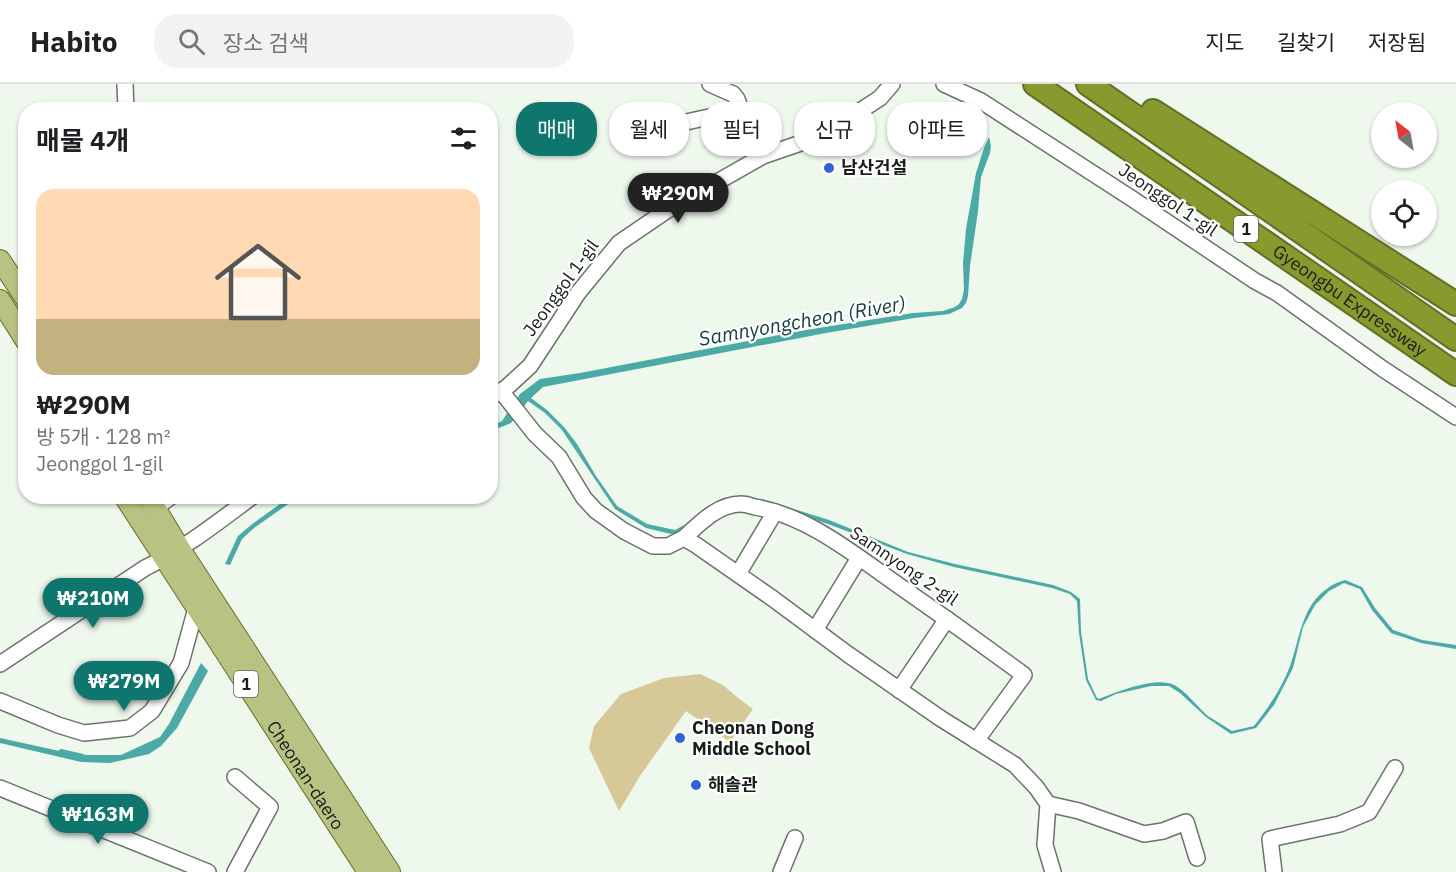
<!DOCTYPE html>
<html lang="ko">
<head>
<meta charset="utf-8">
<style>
	:root { --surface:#fff; --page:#f2f2f2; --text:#202124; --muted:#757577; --line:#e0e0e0; --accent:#0f766e }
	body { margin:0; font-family:"IBM Plex Sans","Noto Sans KR",sans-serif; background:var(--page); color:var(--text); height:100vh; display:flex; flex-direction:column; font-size:22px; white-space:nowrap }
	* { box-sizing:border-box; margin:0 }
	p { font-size:20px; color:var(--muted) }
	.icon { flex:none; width:33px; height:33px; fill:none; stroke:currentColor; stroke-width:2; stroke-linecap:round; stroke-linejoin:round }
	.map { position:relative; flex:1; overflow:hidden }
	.sheet { position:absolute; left:18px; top:18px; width:480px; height:402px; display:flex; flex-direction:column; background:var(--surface); border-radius:24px; box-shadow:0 2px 4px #0004 }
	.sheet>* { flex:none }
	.hud { position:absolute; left:516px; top:18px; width:570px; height:54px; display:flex; gap:12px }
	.needle { width:39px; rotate:329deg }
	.fabs { position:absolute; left:1371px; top:18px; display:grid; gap:12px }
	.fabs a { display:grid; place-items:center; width:66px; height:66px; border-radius:50%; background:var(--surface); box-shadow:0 2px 4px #0004; font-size:30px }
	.price { position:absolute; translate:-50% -51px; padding:0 14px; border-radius:21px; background:var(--accent); color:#fff; font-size:20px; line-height:39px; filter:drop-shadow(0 2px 3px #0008) }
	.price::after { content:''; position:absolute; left:50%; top:36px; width:18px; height:14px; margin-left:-9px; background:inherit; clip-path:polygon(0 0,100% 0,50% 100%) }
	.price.on { background:#222; color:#fff }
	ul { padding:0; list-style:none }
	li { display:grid; align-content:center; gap:12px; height:318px; padding:0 18px }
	li span { display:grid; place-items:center; height:186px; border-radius:18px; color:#555 }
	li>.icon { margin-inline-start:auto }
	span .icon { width:108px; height:108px; fill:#fffc; stroke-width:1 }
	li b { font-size:26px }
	h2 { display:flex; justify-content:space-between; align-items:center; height:72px; padding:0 18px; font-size:26px }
	.chip { padding:0 21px; border-radius:24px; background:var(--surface); box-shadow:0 2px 4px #0004; font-size:21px; line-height:54px }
	.chip.on { background:var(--accent); color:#fff }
	header { display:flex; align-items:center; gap:36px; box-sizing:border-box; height:84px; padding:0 30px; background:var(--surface); border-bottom:2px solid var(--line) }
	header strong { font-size:28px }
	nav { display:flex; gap:33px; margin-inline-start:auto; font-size:21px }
	.search { width:420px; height:54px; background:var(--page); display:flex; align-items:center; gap:15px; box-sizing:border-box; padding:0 21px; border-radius:24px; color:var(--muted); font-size:22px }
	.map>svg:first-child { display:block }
	.green { fill:#d6c997 }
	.water { fill:#4baaa5 }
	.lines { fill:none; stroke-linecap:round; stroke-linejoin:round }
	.stream { stroke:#4baaa5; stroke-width:4 }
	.minor-casing { stroke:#6b736a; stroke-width:18 }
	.major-casing { stroke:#626f27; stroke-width:22 }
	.highway-casing { stroke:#626f27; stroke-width:26 }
	.minor { stroke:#fff; stroke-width:15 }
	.major { stroke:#b8c282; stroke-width:20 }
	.highway { stroke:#889a2e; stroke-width:22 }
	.poi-dot { fill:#2f63d1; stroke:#fff; stroke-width:2 }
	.labels { text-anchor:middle; stroke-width:4.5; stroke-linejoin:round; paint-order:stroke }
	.shield { fill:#fff; stroke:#5f625f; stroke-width:1.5 }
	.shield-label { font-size:16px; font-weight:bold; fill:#1a1e1a }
	.poi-label { font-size:18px; font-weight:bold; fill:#1a1e1a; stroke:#fff; text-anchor:start }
	.street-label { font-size:18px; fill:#1a1e1a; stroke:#fff }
	.water-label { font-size:20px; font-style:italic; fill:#14403e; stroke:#fff }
</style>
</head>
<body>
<header>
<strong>Habito</strong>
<div class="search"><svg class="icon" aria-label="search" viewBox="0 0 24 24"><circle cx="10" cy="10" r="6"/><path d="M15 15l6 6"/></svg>장소 검색</div>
<nav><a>지도</a><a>길찾기</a><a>저장됨</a></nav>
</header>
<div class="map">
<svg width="1456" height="788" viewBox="0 0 1456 788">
	<rect width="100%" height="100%" fill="#eef8ed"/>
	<polygon class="green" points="700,590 723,601 737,613 753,625 730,658 686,627 640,692 619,727 589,664 594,642 621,610 664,594"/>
	<g class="water">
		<path d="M989 53 991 62 990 69 981 93 978 127 970 182 968 212 966 219 962 224 949 230 914 234 826 249 543 303 531 314 547 326 564 343 577 360 596 392 617 422 647 440 675 446 688 439 712 420 734 413 762 415 829 436 908 468 955 480 1053 501 1071 508 1080 515 1081 548 1088 595 1097 614 1099 615C1116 608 1150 595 1168 599 1182 601 1197 623 1208 632 1216 637 1224 642 1232 647L1254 642C1268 624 1282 604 1290 582 1300 555 1301 522 1328 504 1333 500 1339 498 1345 496L1362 503 1375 524 1393 546 1422 556 1456 561V565L1421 559 1391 549 1372 526 1360 505 1344 499 1329 507 1315 521 1303 543 1293 584 1274 621 1256 644 1231 650 1206 633 1180 609 1169 602H1151L1116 610 1101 617 1096 616 1086 596 1079 549 1077 517 1070 510 1052 504 954 483 907 470 828 440 762 419 690 442 675 451 646 444 615 425 562 346 545 329 528 317 511 339 491 347V342L502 337 520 310 540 295 580 289 806 246 913 229 943 227 955 223 959 220 962 215 964 206 963 179 966 145 976 89 984 64Z"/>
		<polygon points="291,412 298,413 254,444 242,455 230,481 225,480 238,452 251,441"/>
		<polygon points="201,579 208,587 177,644 161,662 149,670 110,679 81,678 0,659 0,654 78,671 121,671 160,653 169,640"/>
	</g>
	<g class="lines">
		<polyline class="stream" points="61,667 83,672"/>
		<defs>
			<g id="minor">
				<polyline points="125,0 126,26"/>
				<polyline points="710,0 733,10 737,15 744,34 763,72"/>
				<polyline points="944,0 981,17 1131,114 1255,197 1277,209 1383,285 1456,333"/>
				<polyline points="677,40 741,26"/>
				<polyline points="501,307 535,350 559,373 584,414 596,427 624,447 653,462 668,462 684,454 696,461 772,514 849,571 940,634 1015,681 1036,703 1048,720 1045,761 1053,788"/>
				<polyline points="490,313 506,304 530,282 578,209 619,159 666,127 763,72 798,60 837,42 880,14 892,0"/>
				<polyline points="155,424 172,412"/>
				<path d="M684 454C700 439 718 420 741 420 746 420 751 422 755 423 808 432 855 471 898 501 940 530 982 560 1024 591L976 657"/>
				<polyline points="738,490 775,428"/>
				<polyline points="815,546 859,474"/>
				<path d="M0 580 145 484C184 465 218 438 253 412"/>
				<polyline points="899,606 947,535"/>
				<polyline points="0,617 58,641 84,649 130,644 152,627 181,579 196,524"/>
				<polyline points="0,704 208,788"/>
				<polyline points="1048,720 1079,727 1144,750 1163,747 1186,738 1197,774"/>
				<polyline points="235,788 270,723 235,693"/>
				<polyline points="781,788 795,754"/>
				<polyline points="1274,788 1270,755 1340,740 1369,728 1395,684"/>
			</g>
			<g id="major">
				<polyline points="0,176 26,215"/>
				<polyline points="0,216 26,257"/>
				<path id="s1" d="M124 412 368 788"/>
				<polyline points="148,412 180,465 390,788"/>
			</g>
			<g id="highway">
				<path id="s2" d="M1035 0 1456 290"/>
				<polyline points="1088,0 1456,255"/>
				<polyline points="1153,27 1456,220"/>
			</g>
		</defs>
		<use href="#minor" class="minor-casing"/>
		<use href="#major" class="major-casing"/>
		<use href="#highway" class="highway-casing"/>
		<use href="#minor" class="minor"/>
		<use href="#major" class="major"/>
		<use href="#highway" class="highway"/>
	</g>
	<g class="poi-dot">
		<circle cx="829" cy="84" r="6"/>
		<circle cx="680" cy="654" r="6"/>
		<circle cx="696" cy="701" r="6"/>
	</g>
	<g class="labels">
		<g class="shield">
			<rect x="1234" y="132" width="24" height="26" rx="4.5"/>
			<rect x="234" y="587" width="24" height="26" rx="4.5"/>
		</g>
		<g class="shield-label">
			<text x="1246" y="151">1</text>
			<text x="246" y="606">1</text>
		</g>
		<g class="poi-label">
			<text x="841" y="90">남산건설</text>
			<text x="692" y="650">Cheonan Dong<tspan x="692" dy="21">Middle School</tspan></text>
			<text x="708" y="707">해솔관</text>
		</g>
		<g class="street-label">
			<text transform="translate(1168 116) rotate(34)" y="6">Jeonggol 1-gil</text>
			<text transform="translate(561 204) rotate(-54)" y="6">Jeonggol 1-gil</text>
			<text dy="6" stroke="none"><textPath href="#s2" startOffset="382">Gyeongbu Expressway</textPath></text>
			<text transform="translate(904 482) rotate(34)" y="6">Samnyong 2-gil</text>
			<text dy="6" stroke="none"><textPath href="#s1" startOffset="333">Cheonan-daero</textPath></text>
		</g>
		<g class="water-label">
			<text transform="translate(802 237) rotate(-10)" y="7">Samnyongcheon (River)</text>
		</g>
	</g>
</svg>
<div class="fabs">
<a><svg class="needle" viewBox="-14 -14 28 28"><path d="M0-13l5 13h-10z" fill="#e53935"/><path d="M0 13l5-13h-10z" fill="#757577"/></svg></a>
<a><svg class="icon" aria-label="locate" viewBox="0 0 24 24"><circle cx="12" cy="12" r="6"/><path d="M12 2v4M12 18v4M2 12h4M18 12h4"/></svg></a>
</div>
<b class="price on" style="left:678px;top:140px">₩290M</b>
<b class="price" style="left:93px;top:545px">₩210M</b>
<b class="price" style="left:124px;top:628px">₩279M</b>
<b class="price" style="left:98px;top:761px">₩163M</b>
<div class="hud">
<a class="chip on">매매</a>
<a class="chip">월세</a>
<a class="chip">필터</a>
<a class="chip">신규</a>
<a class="chip">아파트</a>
</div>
<section class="sheet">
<h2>매물 4개<svg class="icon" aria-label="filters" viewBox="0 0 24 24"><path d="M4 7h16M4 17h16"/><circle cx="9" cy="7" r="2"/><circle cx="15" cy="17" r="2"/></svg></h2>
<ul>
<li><span style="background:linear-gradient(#ffd9b3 70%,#c2b280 0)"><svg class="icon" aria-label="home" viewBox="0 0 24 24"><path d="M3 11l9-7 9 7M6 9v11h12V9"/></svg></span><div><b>₩290M</b><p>방 5개 · 128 m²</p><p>Jeonggol 1-gil</p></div></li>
</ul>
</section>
</div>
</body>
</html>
